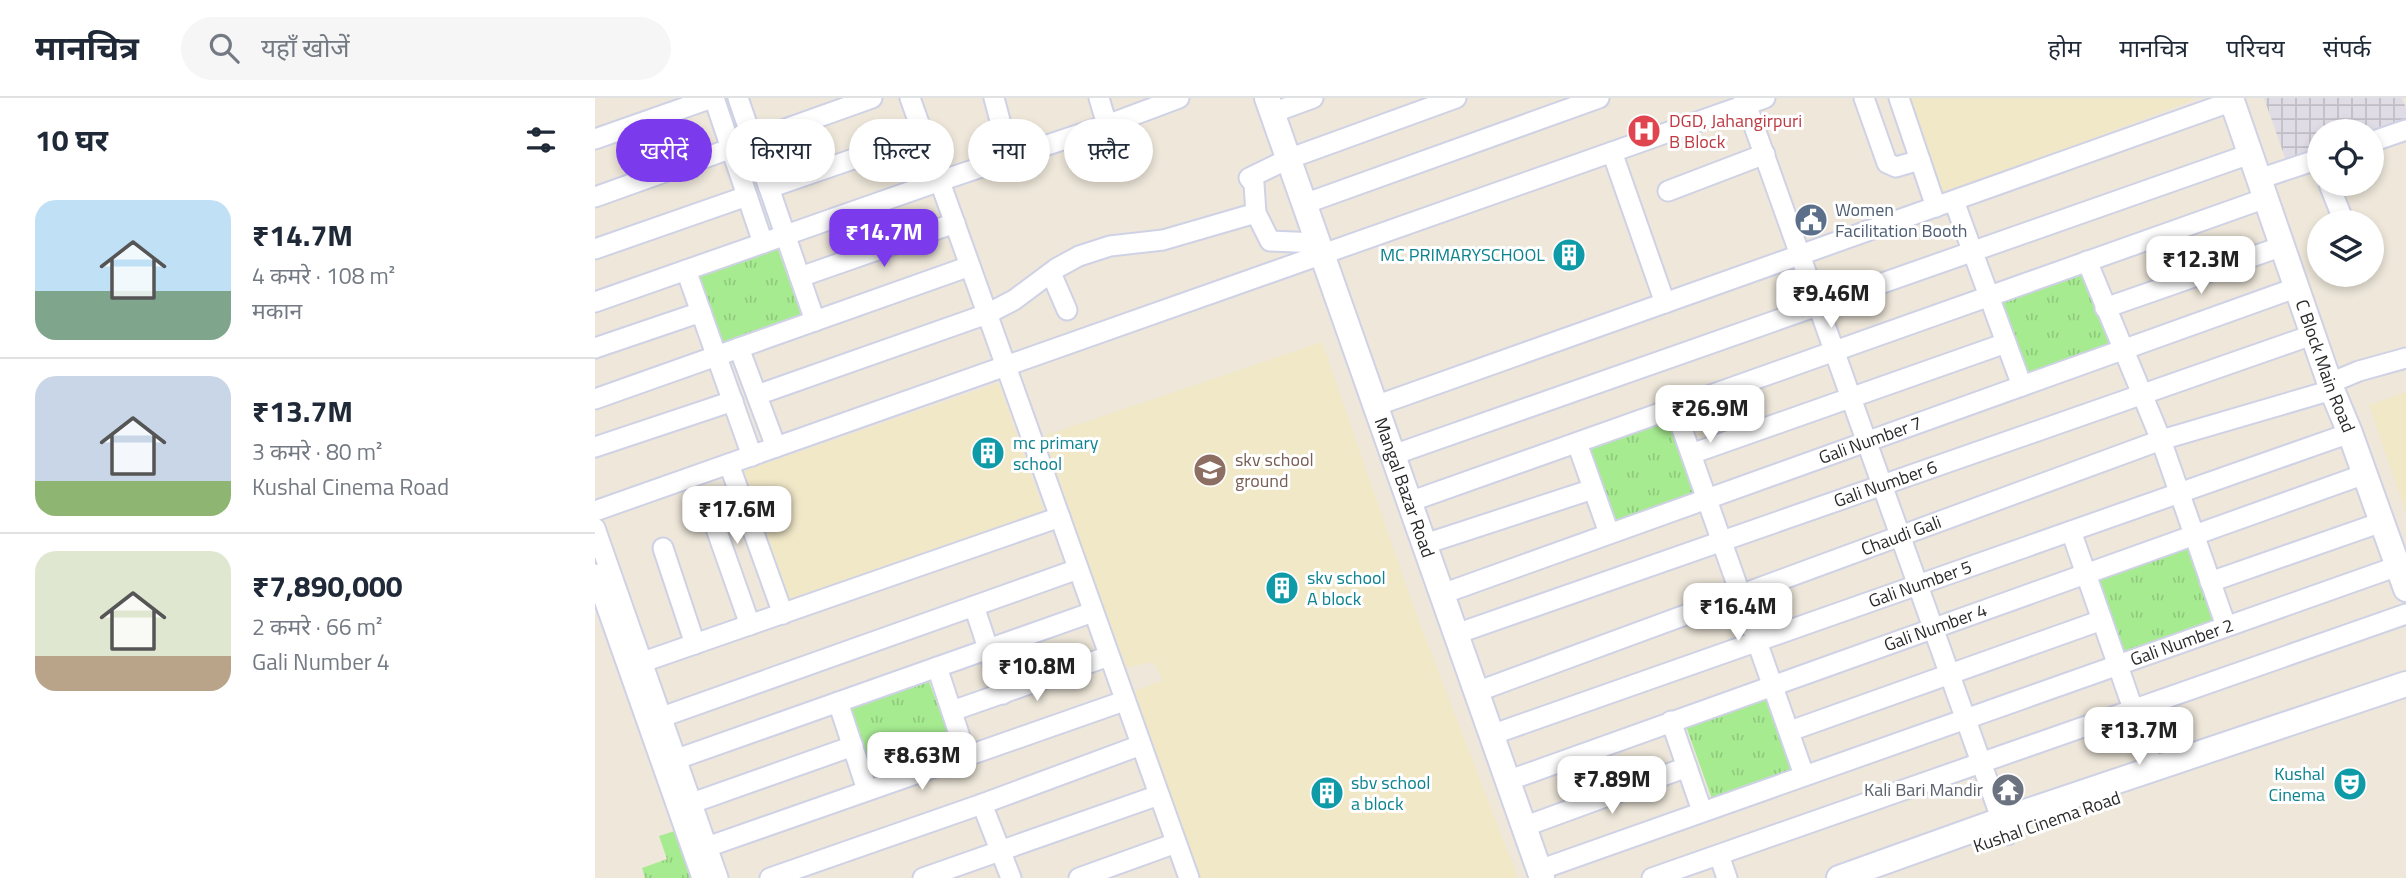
<!DOCTYPE html>
<html lang="hi">
<head>
<meta charset="utf-8">
<style>
	:root { --surface:#fff; --page:#f6f6f7; --text:#1f2937; --muted:#747a83; --line:#e0e1e3; --accent:#7c3aed }
	body { margin:0; font-family:"Titillium Web","Noto Sans Devanagari",sans-serif; background:var(--page); color:var(--text); height:100vh; display:flex; flex-direction:column; font-size:26px; white-space:nowrap }
	* { box-sizing:border-box; margin:0 }
	p { font-size:23px; color:var(--muted) }
	.icon { flex:none; width:38px; height:38px; fill:none; stroke:currentColor; stroke-width:2; stroke-linecap:round; stroke-linejoin:round }
	.map { position:relative; flex:1; overflow:hidden }
	.side { display:flex; flex-direction:column; background:var(--surface); width:595px }
	.side>* { flex:none }
	.hud { position:absolute; left:21px; top:21px; width:665px; height:63px; display:flex; gap:14px }
	.buttons { position:absolute; left:1712px; top:21px; display:grid; gap:14px }
	.buttons a { display:grid; place-items:center; width:77px; height:77px; border-radius:50%; background:var(--surface); box-shadow:0 4px 10px #0003; font-size:35px }
	.price { position:absolute; translate:-50% -60px; padding:0 16px; border-radius:14px; background:#fff; color:#222; font-size:23px; line-height:46px; filter:drop-shadow(0 2px 4px #0008) }
	.price::after { content:''; position:absolute; left:50%; top:42px; width:21px; height:16px; margin-left:-10px; background:inherit; clip-path:polygon(0 0,100% 0,50% 100%) }
	.price.active { background:var(--accent); color:#fff }
	ul { padding:0; list-style:none }
	li { display:flex; align-items:center; gap:21px; height:175px; padding:0 35px }
	li+li { border-top:2px solid var(--line) }
	li span { display:grid; place-items:center; flex:none; width:196px; height:140px; border-radius:21px; color:#555 }
	li>.icon { margin-inline-start:auto }
	span .icon { width:84px; height:84px; fill:#fffc; stroke-width:1 }
	li b { font-size:30px }
	h2 { display:flex; justify-content:space-between; align-items:center; height:84px; padding:0 35px; font-size:30px }
	.pill { padding:0 24px; border-radius:32px; background:var(--surface); box-shadow:0 4px 10px #0003; font-size:24px; line-height:63px }
	.pill.active { background:var(--accent); color:#fff }
	header { display:flex; align-items:center; gap:42px; box-sizing:border-box; height:98px; padding:0 35px; background:var(--surface); border-bottom:2px solid var(--line) }
	header strong { font-size:33px }
	nav { display:flex; gap:38px; margin-inline-start:auto; font-size:24px }
	.search { width:490px; height:63px; background:var(--page); display:flex; align-items:center; gap:18px; box-sizing:border-box; padding:0 24px; border-radius:38px; color:var(--muted); font-size:26px }
	main { display:flex; flex:1; min-height:0 }
	.map>svg:first-child { display:block }
	.industrial { fill:url(#industrial-grid) }
	.education { fill:#f1e8c8 }
	.park { fill:url(#park-tufts) }
	.lines { fill:none; stroke-linecap:round; stroke-linejoin:round }
	.minor-casing { stroke:#cfd2e5; stroke-width:23 }
	.tertiary-casing { stroke:#cfd2e5; stroke-width:28 }
	.minor { stroke:#fff; stroke-width:19 }
	.tertiary { stroke:#fff; stroke-width:24 }
	.labels { text-anchor:middle; stroke-width:6; stroke-linejoin:round; paint-order:stroke }
	.health-label { font-size:18px; fill:#be3a42; stroke:#fff; text-anchor:start }
	.service-label { font-size:18px; fill:#4e5e75; stroke:#fff; text-anchor:start }
	.culture-label { font-size:18px; fill:#0d838f; stroke:#fff; text-anchor:start }
	.street-label { font-size:18px; fill:#2a2a2a; stroke:#fff }
	.education-label { font-size:18px; fill:#785e54; stroke:#fff; text-anchor:start }
	.worship-label { font-size:18px; fill:#5b616d; stroke:#fff; text-anchor:end }
</style>
</head>
<body>
<header>
<strong>मानचित्र</strong>
<div class="search"><svg class="icon" aria-label="search" viewBox="0 0 24 24"><circle cx="10" cy="10" r="6"/><path d="M15 15l6 6"/></svg>यहाँ खोजें</div>
<nav><a>होम</a><a>मानचित्र</a><a>परिचय</a><a>संपर्क</a></nav>
</header>
<main>
<section class="side">
<h2>10 घर<svg class="icon" aria-label="filters" viewBox="0 0 24 24"><path d="M4 7h16M4 17h16"/><circle cx="9" cy="7" r="2"/><circle cx="15" cy="17" r="2"/></svg></h2>
<ul>
<li><span style="background:linear-gradient(#bfe0f5 65%,#7fa58c 0)"><svg class="icon" aria-label="home" viewBox="0 0 24 24"><path d="M3 11l9-7 9 7M6 9v11h12V9"/></svg></span><div><b>₹14.7M</b><p>4 कमरे · 108 m²</p><p>मकान</p></div></li>
<li><span style="background:linear-gradient(#c9d6e8 75%,#8fb573 0)"><svg class="icon" aria-label="home" viewBox="0 0 24 24"><path d="M3 11l9-7 9 7M6 9v11h12V9"/></svg></span><div><b>₹13.7M</b><p>3 कमरे · 80 m²</p><p>Kushal Cinema Road</p></div></li>
<li><span style="background:linear-gradient(#dfe7d0 75%,#b9a48a 0)"><svg class="icon" aria-label="home" viewBox="0 0 24 24"><path d="M3 11l9-7 9 7M6 9v11h12V9"/></svg></span><div><b>₹7,890,000</b><p>2 कमरे · 66 m²</p><p>Gali Number 4</p></div></li>
</ul>
</section>
<div class="map">
<svg width="1811" height="780" viewBox="0 0 1811 780">
	<defs>
		<pattern id="industrial-grid" width="8" height="8" patternUnits="userSpaceOnUse" patternTransform="scale(1.75)"><rect width="8" height="8" fill="#dfdce5"/><path d="M0 4h8M4 0v8" fill="none" stroke="#c0bdc5"/></pattern>
		<pattern id="park-tufts" width="24" height="20" patternUnits="userSpaceOnUse" patternTransform="scale(1.75)"><rect width="24" height="20" fill="#a7eb91"/><path d="M3 7l-1-3M5 7V3M7 7l1-3M15 17l-1-3M17 17v-4M19 17l1-3" fill="none" stroke="#90ca7d"/></pattern>
	</defs>
	<rect width="100%" height="100%" fill="#eee7da"/>
	<polygon class="industrial" points="1669,0 1807,0 1811,10 1811,28 1776,40 1776,33 1724,33 1724,58 1693,68"/>
	<g class="education">
		<polygon points="1311,0 1598,0 1598,2 1344,99"/>
		<polygon points="727,244 819,510 923,780 605,780 537,594 568,582 558,564 528,570 449,338"/>
		<polygon points="404,285 449,414 193,502 148,373"/>
		<polygon points="1811,294 1811,415 1774,307"/>
	</g>
	<g class="park">
		<polygon points="181,146 207,219 123,248 97,175"/>
		<polygon points="1492,172 1518,245 1425,278 1399,205"/>
		<polygon points="1076,321 1103,394 1018,424 992,350"/>
		<polygon points="1593,444 1620,526 1524,562 1495,478"/>
		<polygon points="333,581 360,654 276,684 250,610"/>
		<polygon points="1175,598 1201,671 1117,701 1091,628"/>
		<polygon points="86,731 103,780 50,780 47,770 72,761 64,738"/>
	</g>
	<g class="lines">
		<defs>
			<g id="minor">
				<polyline points="119,0 168,145"/>
				<polyline points="143,0 220,223"/>
				<polyline points="315,0 594,780"/>
				<polyline points="399,0 415,60"/>
				<polyline points="504,0 512,27"/>
				<polyline points="1149,0 1412,737"/>
				<polyline points="1269,0 1292,65 1301,69 1325,62"/>
				<polyline points="1304,0 1341,109"/>
				<polyline points="677,15 718,0"/>
				<polyline points="0,41 117,0"/>
				<polyline points="1776,44 1811,32"/>
				<polyline points="1017,54 1070,205"/>
				<polyline points="1664,81 1724,61"/>
				<polyline points="1734,86 1749,124"/>
				<polyline points="174,90 328,37"/>
				<polyline points="1073,93 1170,56"/>
				<polyline points="0,99 277,0"/>
				<polyline points="1359,103 1427,288"/>
				<polyline points="709,106 1004,0"/>
				<polyline points="723,145 675,143 661,115 659,86 654,80 693,61 861,0"/>
				<polyline points="0,151 152,98"/>
				<polyline points="1492,163 1566,342 1631,528"/>
				<polyline points="91,172 157,358"/>
				<polyline points="456,175 472,212"/>
				<polyline points="205,179 360,125"/>
				<polyline points="0,204 345,83 512,27 584,0"/>
				<polyline points="1510,210 1688,148"/>
				<polyline points="0,250 106,214"/>
				<polyline points="144,250 181,349"/>
				<polyline points="1735,285 1764,273 1811,260"/>
				<polyline points="162,297 392,216 419,202 462,170 484,158 515,148 568,142 661,115"/>
				<polyline points="0,301 375,168"/>
				<polyline points="780,308 1638,3"/>
				<polyline points="1079,308 1209,677"/>
				<polyline points="982,345 1014,435"/>
				<polyline points="0,349 138,303"/>
				<polyline points="1096,356 1411,245"/>
				<polyline points="798,357 1655,56"/>
				<polyline points="134,366 188,516"/>
				<polyline points="814,404 1671,100"/>
				<polyline points="0,413 1170,0"/>
				<polyline points="118,422 155,527"/>
				<polyline points="0,430 123,780"/>
				<polyline points="1476,433 1559,671"/>
				<polyline points="830,446 998,391"/>
				<polyline points="68,450 100,546"/>
				<polyline points="0,476 107,780"/>
				<polyline points="1615,484 1787,424"/>
				<path id="s1" d="M847 496 1703 189"/>
				<polyline points="379,508 408,596"/>
				<path id="s2" d="M861 536 1720 236"/>
				<polyline points="48,564 465,419"/>
				<polyline points="342,569 371,657"/>
				<path id="s3" d="M881 594 1566 342 1737 292"/>
				<polyline points="243,604 272,692"/>
				<polyline points="357,613 514,558"/>
				<polyline points="67,619 483,471"/>
				<polyline points="1076,623 1107,713"/>
				<polyline points="1195,633 1507,522"/>
				<path id="s4" d="M896 637 1755 335"/>
				<polyline points="82,661 498,514"/>
				<path id="s5" d="M912 683 1770 376"/>
				<polyline points="97,705 258,648"/>
				<polyline points="387,706 416,780"/>
				<polyline points="928,729 1092,669"/>
				<polyline points="112,749 529,603"/>
				<polyline points="1124,757 1132,780"/>
				<path id="s6" d="M944 772 1803 468"/>
				<polyline points="175,780 387,706 546,647"/>
				<polyline points="328,780 564,697"/>
				<polyline points="484,780 581,745"/>
				<polyline points="1057,780 1811,516"/>
			</g>
			<g id="tertiary">
				<path id="s7" d="M672 0 947 780"/>
				<path id="s8" d="M1636 0 1737 292 1755 335 1811 491"/>
				<polyline points="1244,780 1406,722 1811,586"/>
			</g>
		</defs>
		<use href="#minor" class="minor-casing"/>
		<use href="#tertiary" class="tertiary-casing"/>
		<use href="#minor" class="minor"/>
		<use href="#tertiary" class="tertiary"/>
	</g>
	<defs>
		<symbol id="hospital-disc" viewBox="-11 -11 22 22"><circle r="9.5" fill="#e0444e" stroke="#fff"/><path d="M-5-5h3v3.5h4V-5h3V5h-3V1.5h-4V5h-3Z" fill="#fff"/></symbol>
		<symbol id="civic-disc" viewBox="-11 -11 22 22"><circle r="9.5" fill="#5c6f8a" stroke="#fff"/><path d="M-.6-6.5H3V-4.5H.6V-3L4-1V1h2V6H-6V1h2V-1L-.6-3ZM-1.2 2.5V6h2.4V2.5Z" fill="#fff"/></symbol>
		<symbol id="building-disc" viewBox="-11 -11 22 22"><circle r="9.5" fill="#0f9aa8" stroke="#fff"/><path d="M-4-6H4V6H1V3H-1V6H-4ZM-2.5-4.3h1.7v1.8h-1.7ZM.8-4.3h1.7v1.8H.8ZM-2.5-1h1.7V.8h-1.7ZM.8-1h1.7V.8H.8Z" fill="#fff"/></symbol>
		<symbol id="school-disc" viewBox="-11 -11 22 22"><circle r="9.5" fill="#8d6e63" stroke="#fff"/><path d="M0-5L7-2L0 1L-7-2ZM-4 1L0 2.5L4 1V4Q0 6-4 4Z" fill="#fff"/></symbol>
		<symbol id="theatre-disc" viewBox="-11 -11 22 22"><circle r="9.5" fill="#0f9aa8" stroke="#fff"/><path d="M-5-5.5Q0-4 5-5.5V0Q5 5 0 6Q-5 5-5 0ZM-3.3-2.5H-1v1.5H-3.3ZM1-2.5H3.3v1.5H1ZM-2.8 1Q0 5.5 2.8 1Z" fill="#fff"/></symbol>
		<symbol id="temple-disc" viewBox="-11 -11 22 22"><circle r="9.5" fill="#6b7280" stroke="#fff"/><path d="M0-6L5-2H3V0L6.5 2.5H4V6H1.5V3h-3V6H-4V2.5H-6.5L-3 0V-2H-5Z" fill="#fff"/></symbol>
	</defs>
	<g fill-rule="evenodd">
		<use href="#hospital-disc" x="1030" y="14" width="38" height="38"/>
		<use href="#civic-disc" x="1197" y="103" width="38" height="38"/>
		<use href="#building-disc" x="955" y="138" width="38" height="38"/>
		<use href="#building-disc" x="374" y="336" width="38" height="38"/>
		<use href="#school-disc" x="596" y="353" width="38" height="38"/>
		<use href="#building-disc" x="668" y="471" width="38" height="38"/>
		<use href="#theatre-disc" x="1736" y="667" width="38" height="38"/>
		<use href="#temple-disc" x="1394" y="673" width="38" height="38"/>
		<use href="#building-disc" x="713" y="676" width="38" height="38"/>
	</g>
	<g class="labels">
		<g class="health-label">
			<text x="1074" y="29">DGD, Jahangirpuri<tspan x="1074" dy="21">B Block</tspan></text>
		</g>
		<g class="service-label">
			<text x="1240" y="118">Women<tspan x="1240" dy="21">Facilitation Booth</tspan></text>
		</g>
		<g class="culture-label">
			<text x="950" y="163" text-anchor="end">MC PRIMARYSCHOOL</text>
			<text x="418" y="351">mc primary<tspan x="418" dy="21">school</tspan></text>
			<text x="712" y="486">skv school<tspan x="712" dy="21">A block</tspan></text>
			<text x="1730" y="682" text-anchor="end">Kushal<tspan x="1730" dy="21">Cinema</tspan></text>
			<text x="756" y="691">sbv school<tspan x="756" dy="21">a block</tspan></text>
		</g>
		<g class="street-label">
			<text dy="6" stroke="none"><textPath href="#s8" startOffset="284">C Block Main Road</textPath></text>
			<text dy="6" stroke="none"><textPath href="#s1" startOffset="455">Gali Number 7</textPath></text>
			<text dy="6" stroke="none"><textPath href="#s2" startOffset="455">Gali Number 6</textPath></text>
			<text dy="6" stroke="none"><textPath href="#s7" startOffset="413">Mangal Bazar Road</textPath></text>
			<text dy="6" stroke="none"><textPath href="#s3" startOffset="453">Chaudi Gali</textPath></text>
			<text dy="6" stroke="none"><textPath href="#s4" startOffset="455">Gali Number 5</textPath></text>
			<text dy="6" stroke="none"><textPath href="#s5" startOffset="455">Gali Number 4</textPath></text>
			<text dy="6" stroke="none"><textPath href="#s6" startOffset="682">Gali Number 2</textPath></text>
			<text transform="translate(1452 724) rotate(-19)" y="6">Kushal Cinema Road</text>
		</g>
		<g class="education-label">
			<text x="640" y="368">skv school<tspan x="640" dy="21">ground</tspan></text>
		</g>
		<g class="worship-label">
			<text x="1388" y="698">Kali Bari Mandir</text>
		</g>
	</g>
</svg>
<div class="buttons">
<a><svg class="icon" aria-label="locate" viewBox="0 0 24 24"><circle cx="12" cy="12" r="6"/><path d="M12 2v4M12 18v4M2 12h4M18 12h4"/></svg></a>
<a><svg class="icon" aria-label="layers" viewBox="0 0 24 24"><path d="M12 4l9 5-9 5-9-5zM3 14l9 5 9-5"/></svg></a>
</div>
<b class="price active" style="left:289px;top:171px">₹14.7M</b>
<b class="price" style="left:1606px;top:198px">₹12.3M</b>
<b class="price" style="left:1236px;top:232px">₹9.46M</b>
<b class="price" style="left:1115px;top:347px">₹26.9M</b>
<b class="price" style="left:142px;top:448px">₹17.6M</b>
<b class="price" style="left:1143px;top:545px">₹16.4M</b>
<b class="price" style="left:442px;top:605px">₹10.8M</b>
<b class="price" style="left:1544px;top:669px">₹13.7M</b>
<b class="price" style="left:327px;top:694px">₹8.63M</b>
<b class="price" style="left:1017px;top:718px">₹7.89M</b>
<div class="hud">
<a class="pill active">खरीदें</a>
<a class="pill">किराया</a>
<a class="pill">फ़िल्टर</a>
<a class="pill">नया</a>
<a class="pill">फ़्लैट</a>
</div>
</div>
</main>
</body>
</html>
